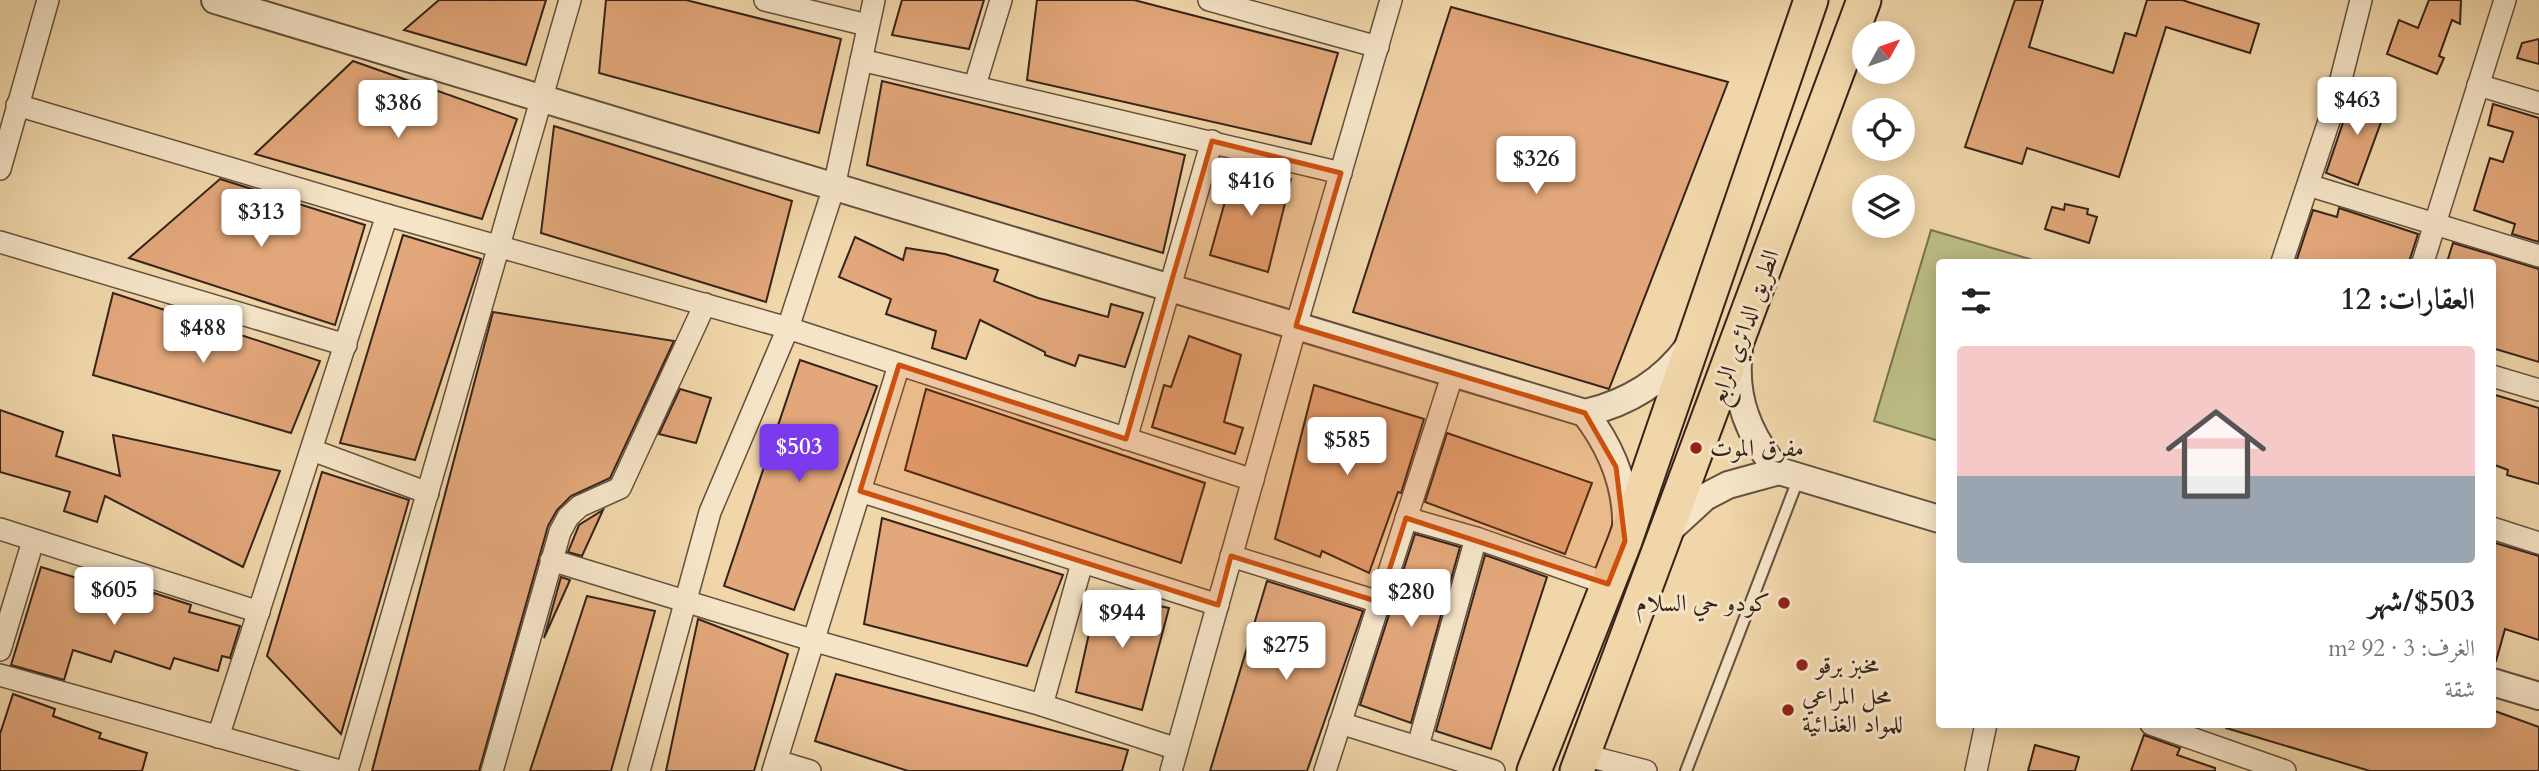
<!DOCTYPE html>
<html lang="ar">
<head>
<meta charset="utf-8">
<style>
	:root { --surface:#fff; --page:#f2f2f2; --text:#222; --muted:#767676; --accent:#7c3aed }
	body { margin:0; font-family:Cardo,Amiri,serif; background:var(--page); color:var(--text); direction:rtl; height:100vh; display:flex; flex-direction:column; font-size:26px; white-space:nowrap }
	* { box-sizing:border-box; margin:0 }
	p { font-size:23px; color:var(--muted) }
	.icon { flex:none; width:38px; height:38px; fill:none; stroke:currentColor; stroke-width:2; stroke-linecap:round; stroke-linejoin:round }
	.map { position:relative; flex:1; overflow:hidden; direction:ltr }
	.side { position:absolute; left:1936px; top:259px; width:560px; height:469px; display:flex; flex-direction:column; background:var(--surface); border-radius:7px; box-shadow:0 4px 18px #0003; direction:rtl }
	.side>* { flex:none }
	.needle { width:46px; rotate:50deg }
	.buttons { position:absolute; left:1852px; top:21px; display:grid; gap:14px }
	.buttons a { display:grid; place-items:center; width:63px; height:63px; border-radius:50%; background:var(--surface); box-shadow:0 4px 18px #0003; font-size:35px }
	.price { position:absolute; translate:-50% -60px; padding:0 16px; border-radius:7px; background:#fff; color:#222; font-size:23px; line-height:46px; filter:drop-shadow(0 2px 4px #0008) }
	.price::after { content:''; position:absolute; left:50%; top:42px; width:21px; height:16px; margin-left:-10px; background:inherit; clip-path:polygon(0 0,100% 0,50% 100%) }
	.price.on { background:var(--accent); color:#fff }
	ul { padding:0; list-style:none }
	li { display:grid; align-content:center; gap:14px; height:371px; padding:0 21px }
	li span { display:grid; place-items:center; height:217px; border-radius:7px; color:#555 }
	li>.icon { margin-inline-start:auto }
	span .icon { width:126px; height:126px; fill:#fffc; stroke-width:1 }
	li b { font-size:30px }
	h2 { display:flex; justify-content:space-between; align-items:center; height:84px; padding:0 21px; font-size:30px }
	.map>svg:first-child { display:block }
	.green { fill:#bcbd86; stroke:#797050; stroke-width:2 }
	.building { fill:#e2a77a; stroke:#36231a; stroke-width:2 }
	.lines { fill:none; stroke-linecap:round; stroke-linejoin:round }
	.service-casing { stroke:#64503e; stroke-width:14 }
	.minor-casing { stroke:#64503e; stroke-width:24 }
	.tertiary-casing { stroke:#64503e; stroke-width:30 }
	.primary-casing { stroke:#36231a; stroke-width:37 }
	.service { stroke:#f5e4c7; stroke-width:10 }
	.minor { stroke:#f5e4c7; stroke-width:21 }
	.tertiary { stroke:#f5e4c7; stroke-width:26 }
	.primary { stroke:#f0d6a9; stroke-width:33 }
	.marked { fill:#cd510e; fill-opacity:0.2; stroke:#cd510e; stroke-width:5; stroke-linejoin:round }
	.poi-dot { fill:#8f2418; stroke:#f5e4c7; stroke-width:2.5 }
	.labels { text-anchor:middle; stroke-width:6; stroke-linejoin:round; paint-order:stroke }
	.street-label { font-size:24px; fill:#36231a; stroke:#f5e4c7 }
	.poi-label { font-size:24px; fill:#36231a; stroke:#f5e4c7; text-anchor:start }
</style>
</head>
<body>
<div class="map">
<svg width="2539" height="771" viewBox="0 0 2539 771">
	<rect width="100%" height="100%" fill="#f0d6a9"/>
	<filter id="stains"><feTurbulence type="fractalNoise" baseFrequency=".00286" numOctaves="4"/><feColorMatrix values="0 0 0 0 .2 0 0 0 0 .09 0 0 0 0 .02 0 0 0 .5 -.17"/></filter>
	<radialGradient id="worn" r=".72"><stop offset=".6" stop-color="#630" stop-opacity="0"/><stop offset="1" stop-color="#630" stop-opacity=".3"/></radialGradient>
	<polygon class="green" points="1931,230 2040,262 1939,262 1939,441 1874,421"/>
	<g class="building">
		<polygon points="439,0 546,0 526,65 404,30"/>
		<polygon points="606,0 686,0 841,39 819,133 599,73"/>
		<polygon points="902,0 984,0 969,49 892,35"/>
		<polygon points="1037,0 1134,0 1338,53 1311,144 1027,80"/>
		<polygon points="2015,0 2043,0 2029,47 2113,73 2125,33 2136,36 2147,0 2182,0 2259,24 2250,53 2166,27 2119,177 2027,148 2022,164 1965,147"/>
		<polygon points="2429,0 2461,0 2460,24 2452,20 2439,56 2444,58 2437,74 2387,54 2399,20 2418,28"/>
		<polygon points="1451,7 1728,82 1609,389 1353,312"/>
		<polygon points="2539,39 2539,64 2517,58 2522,43"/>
		<polygon points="353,61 517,119 482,219 255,154"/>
		<polygon points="882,81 1185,155 1163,253 867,165"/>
		<polygon points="2354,90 2388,103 2358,185 2326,173"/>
		<polygon points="2493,104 2539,118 2539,242 2512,234 2515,224 2474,210 2490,158 2503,162 2513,132 2488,125"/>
		<polygon points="554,126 792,201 766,302 541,233"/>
		<polygon points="1235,166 1291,179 1268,272 1210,255"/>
		<polygon points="220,179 365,225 335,325 129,258"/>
		<polygon points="2065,204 2088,209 2087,214 2097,217 2089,243 2045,229 2052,207 2064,210"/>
		<polygon points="2339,208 2418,234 2409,262 2296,262 2313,210 2337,217"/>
		<polygon points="403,235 481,259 415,460 340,443"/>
		<polygon points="855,237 903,260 906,248 945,254 998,270 994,281 1038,298 1108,317 1111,304 1143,313 1125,367 1079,355 1075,366 1045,355 1045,352 980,320 966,359 932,348 936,331 886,314 891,299 839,277"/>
		<polygon points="2453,243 2539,269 2539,362 2492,348 2492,262 2447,262"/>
		<polygon points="113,293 320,361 291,433 93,375"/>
		<polygon points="493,312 674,341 610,478 571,496 557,510 548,526 479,771 372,771"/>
		<polygon points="1189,336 1241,355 1224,422 1243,428 1235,454 1152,427 1164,385 1171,387"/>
		<polygon points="800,360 877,386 794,610 724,586"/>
		<polygon points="1314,385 1424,419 1401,493 1398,492 1369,573 1322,551 1320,557 1275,539"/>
		<polygon points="680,389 711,398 696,443 659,434"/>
		<polygon points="926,389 1205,483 1181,563 905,470"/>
		<polygon points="2492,394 2539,408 2539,484 2507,475 2508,470 2492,464"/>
		<polygon points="0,410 63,432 56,456 120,476 113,435 280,471 243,567 105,496 97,522 64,511 70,492 0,472"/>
		<polygon points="1447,433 1592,483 1565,554 1425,502"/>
		<polygon points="322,472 409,500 341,734 267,656"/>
		<polygon points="603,510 582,556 568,552 579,525"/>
		<polygon points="882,518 1063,575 1027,666 864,624"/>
		<polygon points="1415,534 1460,547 1411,723 1360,705"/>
		<polygon points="2492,542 2539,556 2539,640 2505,629 2496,661 2492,660"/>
		<polygon points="1485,555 1547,577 1491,749 1436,731"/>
		<polygon points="41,567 103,586 105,581 153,596 154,593 191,605 189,612 240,626 230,658 222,656 218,671 174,658 170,669 115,651 111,662 73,650 64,680 11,665"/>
		<polygon points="561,577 570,580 544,638"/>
		<polygon points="1267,581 1363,611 1307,771 1210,771"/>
		<polygon points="1098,593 1169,608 1142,710 1076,692"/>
		<polygon points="587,596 655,611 611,771 530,771"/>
		<polygon points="698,619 788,654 754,771 666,771"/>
		<polygon points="836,674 1128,750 1122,771 908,771 815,741"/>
		<polygon points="13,694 55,709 53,716 101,733 99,738 147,753 142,771 0,771 0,734"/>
		<polygon points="2492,710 2539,727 2539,771 2370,771 2226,728 2226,724 2492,724"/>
		<polygon points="2144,735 2180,748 2177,755 2215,768 2215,771 2131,771"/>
		<polygon points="2035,745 2079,757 2075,771 2028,771"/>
	</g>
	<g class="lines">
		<defs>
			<polyline id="service" points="1686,771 1799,477"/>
			<g id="minor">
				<polyline points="765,0 867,25"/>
				<polyline points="1209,0 1378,47"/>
				<polyline points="861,60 1341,173"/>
				<polyline points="975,85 1001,0"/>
				<polyline points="2478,85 2539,103"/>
				<polyline points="17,105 387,215 788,328 1253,480"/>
				<polyline points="0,169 48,0"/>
				<polyline points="2308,185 2539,256"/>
				<polyline points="0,242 346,345"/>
				<polyline points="2282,262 2335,103 2361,0"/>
				<polyline points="2423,262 2505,0"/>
				<polyline points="2492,376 2539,390"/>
				<polyline points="1126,439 1212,141"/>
				<polyline points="312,450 428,493"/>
				<polyline points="860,491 1218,605"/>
				<polyline points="1406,518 1476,538 1608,584"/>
				<polyline points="2492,528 2539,543"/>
				<polyline points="0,529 259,612"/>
				<polyline points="1231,556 1379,602"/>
				<polyline points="551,560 815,641 1042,705 1177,749"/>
				<polyline points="0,650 33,541"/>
				<polyline points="0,675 340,771"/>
				<polyline points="1042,705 1082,563"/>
				<polyline points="1340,723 1494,771"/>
				<polyline points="2151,724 2285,771"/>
				<polyline points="218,737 387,215"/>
				<polyline points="1418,746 1476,538"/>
				<polyline points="1584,755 1646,771"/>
				<polyline points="777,761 810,771"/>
				<polyline points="347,771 570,0"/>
				<polyline points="492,771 560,532 568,517 580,506 620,488 705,304"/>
				<polyline points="639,771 710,512 788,328 834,187 874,0"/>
				<polyline points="773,771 899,365"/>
				<polyline points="1171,771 1296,326 1391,0"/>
				<polyline points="1325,771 1453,373"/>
				<polyline points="1976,771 1986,724"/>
			</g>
			<g id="tertiary">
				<path d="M215 0 1585 413C1628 403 1663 382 1689 346"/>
				<path d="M1739 351C1733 396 1749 437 1779 471"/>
				<path d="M1585 413C1611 447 1628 487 1626 531"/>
				<polyline points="1668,531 1705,497 1728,485 1779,471 1939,519"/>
				<polyline points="2492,682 2539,696"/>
			</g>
			<g id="primary">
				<polyline points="1534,771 1625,541 1811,0"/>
				<polyline points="1577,771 1864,0"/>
			</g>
		</defs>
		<use href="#service" class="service-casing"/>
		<use href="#minor" class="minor-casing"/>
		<use href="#tertiary" class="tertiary-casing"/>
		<use href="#primary" class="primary-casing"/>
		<use href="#service" class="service"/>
		<use href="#minor" class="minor"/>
		<use href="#tertiary" class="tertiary"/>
		<use href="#primary" class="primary"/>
	</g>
	<path class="marked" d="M1212 141 1341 173 1296 326 1585 413 1616 467 1625 541 1608 584 1406 518 1379 602 1231 556 1218 605 860 491 899 365 1126 439Z"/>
	<g class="poi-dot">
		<circle cx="1696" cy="448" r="7"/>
		<circle cx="1784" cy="603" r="7"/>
		<circle cx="1802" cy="665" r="7"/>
		<circle cx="1788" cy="710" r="7"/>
	</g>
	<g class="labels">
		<g class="street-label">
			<text transform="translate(1744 327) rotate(-70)" y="8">الطريق الدائري الرابع</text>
		</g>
		<g class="poi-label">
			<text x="1710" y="456">مفرق الموت</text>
			<text x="1770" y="611" text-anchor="end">كودو حي السلام</text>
			<text x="1816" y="673">مخبز برقو</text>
			<text x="1802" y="704">محل المراعي<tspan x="1802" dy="28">للمواد الغذائية</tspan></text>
		</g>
	</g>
	<rect width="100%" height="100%" filter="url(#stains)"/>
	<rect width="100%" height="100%" fill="url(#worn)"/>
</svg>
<div class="buttons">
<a><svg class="needle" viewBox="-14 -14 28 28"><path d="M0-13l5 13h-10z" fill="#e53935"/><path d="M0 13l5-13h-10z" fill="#767676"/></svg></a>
<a><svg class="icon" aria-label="locate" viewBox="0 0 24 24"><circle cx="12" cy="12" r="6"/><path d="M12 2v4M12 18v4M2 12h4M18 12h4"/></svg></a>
<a><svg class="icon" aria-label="layers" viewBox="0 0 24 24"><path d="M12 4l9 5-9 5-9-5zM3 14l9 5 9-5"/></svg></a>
</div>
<b class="price" style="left:2357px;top:137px">$463</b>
<b class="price" style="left:398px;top:140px">$386</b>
<b class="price" style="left:1536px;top:196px">$326</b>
<b class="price" style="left:1251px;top:218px">$416</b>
<b class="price" style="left:261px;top:249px">$313</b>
<b class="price" style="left:203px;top:365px">$488</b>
<b class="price" style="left:1347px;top:477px">$585</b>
<b class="price on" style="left:799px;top:484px">$503</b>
<b class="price" style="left:114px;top:627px">$605</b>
<b class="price" style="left:1411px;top:629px">$280</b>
<b class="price" style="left:1122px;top:650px">$944</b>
<b class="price" style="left:1286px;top:682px">$275</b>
<section class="side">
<h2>العقارات: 12<svg class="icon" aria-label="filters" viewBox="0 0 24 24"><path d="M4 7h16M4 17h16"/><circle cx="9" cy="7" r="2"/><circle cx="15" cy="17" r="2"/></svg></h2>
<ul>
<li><span style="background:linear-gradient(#f6c9c9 60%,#9aa5b1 0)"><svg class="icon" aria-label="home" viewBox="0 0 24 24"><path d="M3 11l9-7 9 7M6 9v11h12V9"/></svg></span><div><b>$503/شهر</b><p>الغرف: 3 · 92 m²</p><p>شقة</p></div></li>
</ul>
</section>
</div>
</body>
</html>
